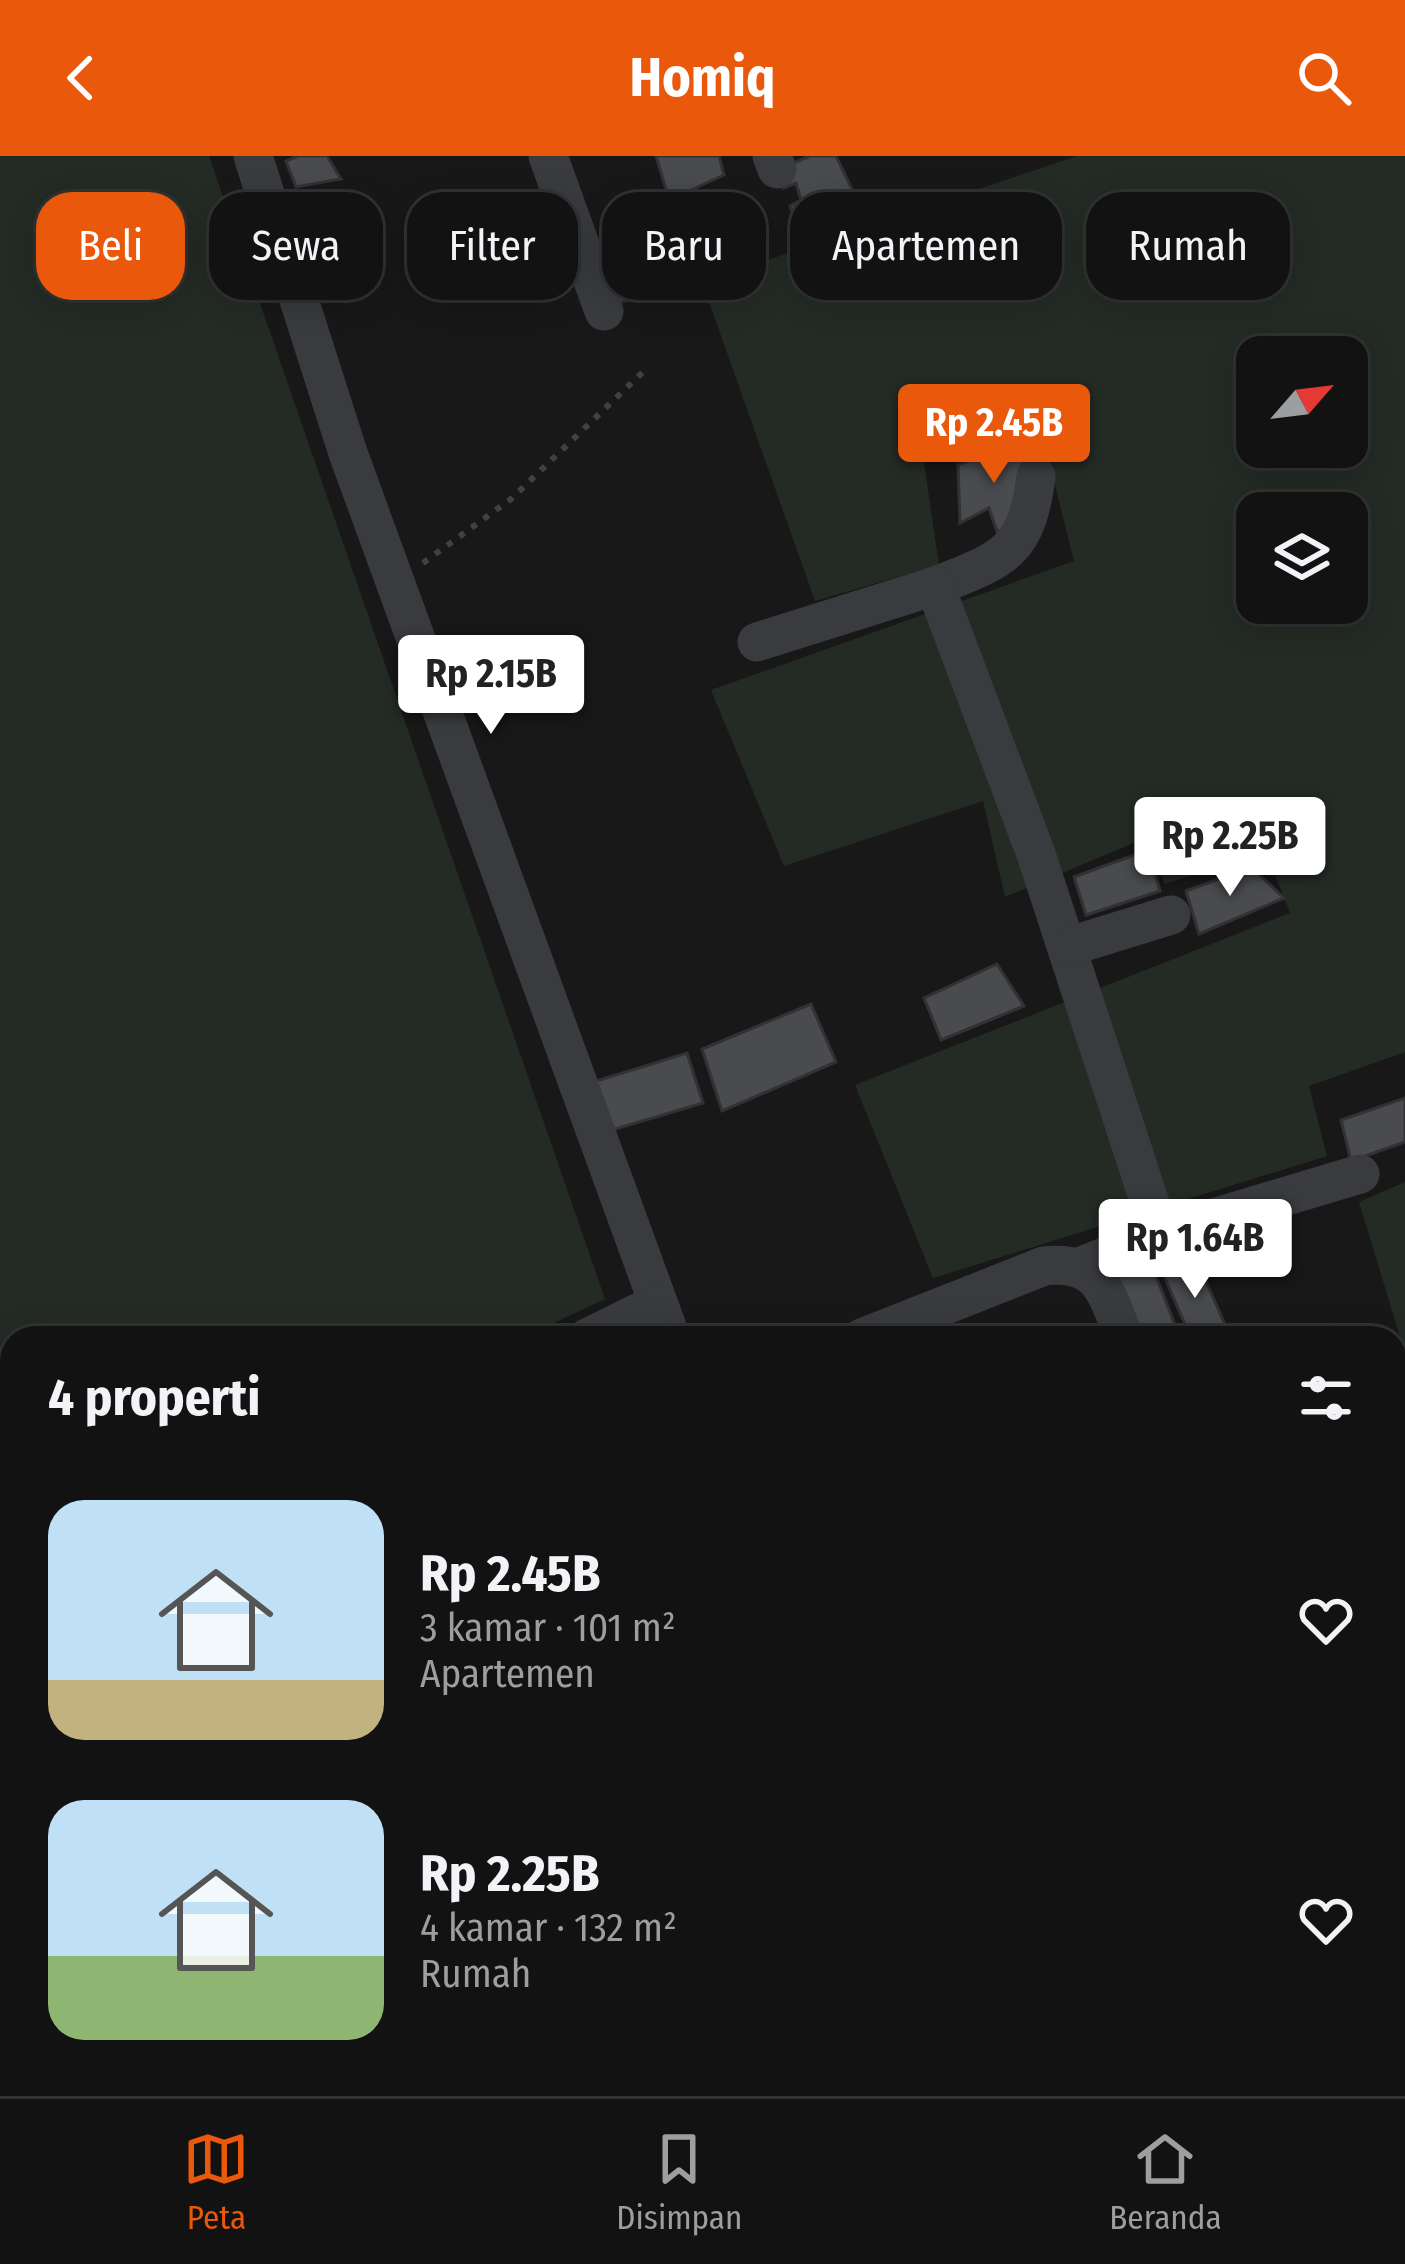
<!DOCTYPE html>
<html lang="id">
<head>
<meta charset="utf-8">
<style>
	:root { --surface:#121213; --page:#1f2021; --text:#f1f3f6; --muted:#9c9ea0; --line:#313233; --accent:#ea580c }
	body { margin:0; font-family:"Fira Sans Condensed",sans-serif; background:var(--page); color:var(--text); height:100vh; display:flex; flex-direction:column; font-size:45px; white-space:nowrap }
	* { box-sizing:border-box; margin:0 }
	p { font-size:39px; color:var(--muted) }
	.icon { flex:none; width:66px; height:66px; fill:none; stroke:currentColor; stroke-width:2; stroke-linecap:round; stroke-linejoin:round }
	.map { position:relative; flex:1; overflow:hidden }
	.drawer { position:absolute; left:0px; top:1170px; width:1407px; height:771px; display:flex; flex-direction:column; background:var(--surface); border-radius:36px 36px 0 0; box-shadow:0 6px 30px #0003,0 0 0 3px var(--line) }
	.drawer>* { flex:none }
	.hud { position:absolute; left:36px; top:36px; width:1335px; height:108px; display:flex; gap:24px }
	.needle { width:78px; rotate:62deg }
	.buttons { position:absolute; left:1236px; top:180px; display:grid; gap:24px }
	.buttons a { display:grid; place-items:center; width:132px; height:132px; border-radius:24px; background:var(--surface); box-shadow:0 6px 30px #0003,0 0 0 3px var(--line); font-size:60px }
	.price { position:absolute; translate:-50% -102px; padding:0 27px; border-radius:12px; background:#fff; color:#222; font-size:39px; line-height:78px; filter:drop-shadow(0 3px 6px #0008) }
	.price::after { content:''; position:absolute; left:50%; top:72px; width:36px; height:27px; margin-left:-18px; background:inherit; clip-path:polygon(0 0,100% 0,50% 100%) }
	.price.on { background:var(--accent); color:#fff }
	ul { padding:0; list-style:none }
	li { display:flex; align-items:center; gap:36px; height:300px; padding:0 48px }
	li span { display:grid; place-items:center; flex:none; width:336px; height:240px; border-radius:36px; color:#555 }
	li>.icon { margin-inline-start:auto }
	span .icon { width:144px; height:144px; fill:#fffc; stroke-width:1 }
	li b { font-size:51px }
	h2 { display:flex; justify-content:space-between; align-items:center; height:144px; padding:0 48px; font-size:51px }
	.chip { padding:0 42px; border-radius:36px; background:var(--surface); box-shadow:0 6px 30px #0003,0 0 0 3px var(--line); font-size:42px; line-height:108px }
	.chip.on { background:var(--accent); color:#fff }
	header { display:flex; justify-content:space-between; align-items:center; height:156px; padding:0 48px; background:var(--accent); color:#fff; font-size:54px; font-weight:700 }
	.tabs { display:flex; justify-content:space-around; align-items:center; height:168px; border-top:3px solid var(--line); background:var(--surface); font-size:33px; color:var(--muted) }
	.tabs a { display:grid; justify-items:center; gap:6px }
	.tabs .on { color:var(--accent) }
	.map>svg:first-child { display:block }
	.green { fill:#242b25; fill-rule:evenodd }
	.building { fill:#4a4b4e; stroke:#323235; stroke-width:3 }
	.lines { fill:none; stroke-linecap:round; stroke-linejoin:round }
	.path { stroke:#3f4245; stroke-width:6; stroke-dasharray:6 9; stroke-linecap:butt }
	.minor { stroke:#393b3e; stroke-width:39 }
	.tertiary { stroke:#393b3e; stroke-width:48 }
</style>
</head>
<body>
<header><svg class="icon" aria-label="back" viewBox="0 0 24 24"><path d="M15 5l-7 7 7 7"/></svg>Homiq<svg class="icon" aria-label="search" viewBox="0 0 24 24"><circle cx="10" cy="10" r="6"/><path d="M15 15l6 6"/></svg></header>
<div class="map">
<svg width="1405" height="1940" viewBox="0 0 1405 1940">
	<rect width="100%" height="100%" fill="#181819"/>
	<g class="green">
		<polygon points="0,0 209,0 605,1143 522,1182 12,1182 12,1425 0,1431"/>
		<path d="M1077 0H1405V896L1309 930 1327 1000 933 1122 855 929 1290 757 1266 696 1165 728 1143 683 1005 741 983 645 784 710 711 534 1074 405 1034 245 922 293 939 409 815 445 702 126ZM1257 201H1347V291H1257ZM1257 357H1347V447H1257Z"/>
		<polygon points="1405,1026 1405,1197 1359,1046"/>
	</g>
	<g class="building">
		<polygon points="298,0 327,0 341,23 296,31 286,5"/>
		<polygon points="656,0 719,0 724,19 669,44"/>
		<polygon points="810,0 836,0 860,50 798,76 790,50 801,44 796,27 784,32 786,10"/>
		<polygon points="655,87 671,135 612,148 603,108"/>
		<polygon points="1014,287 1029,308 1021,367 997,376 989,352 960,367 958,309"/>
		<polygon points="1148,694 1160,735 1086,759 1074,721"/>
		<polygon points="1251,711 1284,742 1199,778 1186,735"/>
		<polygon points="997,808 1024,850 941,884 924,842"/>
		<polygon points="811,848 836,906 722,955 702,893"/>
		<polygon points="687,897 703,947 609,975 590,927"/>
		<polygon points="1405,942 1405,986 1351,1005 1341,964"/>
		<polygon points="1178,1081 1184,1096 1151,1107 1180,1182 1132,1182 1104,1113"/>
		<polygon points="1197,1105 1227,1173 1191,1182 1164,1120"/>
		<polygon points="1330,1168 1340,1182 1297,1182"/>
		<polygon points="183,1929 344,1929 318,1940 187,1940"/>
	</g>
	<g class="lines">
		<polyline class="path" points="423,407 511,343 645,214"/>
		<g class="minor">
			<polyline points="253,0 348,297 671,1182"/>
			<polyline points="548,0 604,155"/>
			<polyline points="772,0 777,13"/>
			<path d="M935 430C1002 404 1027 397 1036 320"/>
			<polyline points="757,486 935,430 1036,698 1160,1078"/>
			<polyline points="1067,791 1171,759"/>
			<polyline points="1082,1110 1160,1078 1360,1018"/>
			<polyline points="587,1182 656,1148"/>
			<path d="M862 1182 1044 1110C1101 1104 1106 1136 1124 1182"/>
			<polyline points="0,1461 12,1456"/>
			<polyline points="1395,1847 1405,1844"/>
			<polyline points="0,1895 12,1891"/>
			<polyline points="926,1929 931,1940"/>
			<polyline points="1376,1929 1378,1940"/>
			<polyline points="1159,1940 1184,1929"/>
		</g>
		<g class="tertiary">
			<polyline points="0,1774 12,1801"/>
			<polyline points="67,1929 72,1940"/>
		</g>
	</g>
</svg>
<div class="buttons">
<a><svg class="needle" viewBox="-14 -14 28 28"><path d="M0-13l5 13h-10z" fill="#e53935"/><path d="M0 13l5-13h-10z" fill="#9c9ea0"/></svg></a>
<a><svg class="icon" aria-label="layers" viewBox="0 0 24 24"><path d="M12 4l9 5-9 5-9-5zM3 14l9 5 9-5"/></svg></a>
</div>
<b class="price on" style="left:994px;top:330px">Rp 2.45B</b>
<b class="price" style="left:491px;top:581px">Rp 2.15B</b>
<b class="price" style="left:1230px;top:743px">Rp 2.25B</b>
<b class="price" style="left:1195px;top:1145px">Rp 1.64B</b>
<div class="hud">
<a class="chip on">Beli</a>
<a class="chip">Sewa</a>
<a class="chip">Filter</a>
<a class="chip">Baru</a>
<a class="chip">Apartemen</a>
<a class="chip">Rumah</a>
</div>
<section class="drawer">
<h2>4 properti<svg class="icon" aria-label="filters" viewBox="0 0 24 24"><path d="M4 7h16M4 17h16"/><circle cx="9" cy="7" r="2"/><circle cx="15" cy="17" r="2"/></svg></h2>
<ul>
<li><span style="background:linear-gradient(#bfe0f5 75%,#c2b280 0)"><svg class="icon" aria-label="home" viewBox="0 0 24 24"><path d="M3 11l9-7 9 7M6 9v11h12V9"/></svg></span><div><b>Rp 2.45B</b><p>3 kamar · 101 m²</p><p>Apartemen</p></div><svg class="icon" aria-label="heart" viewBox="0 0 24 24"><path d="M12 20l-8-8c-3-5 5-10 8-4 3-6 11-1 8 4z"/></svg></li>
<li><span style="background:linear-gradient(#bfe0f5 65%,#8fb573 0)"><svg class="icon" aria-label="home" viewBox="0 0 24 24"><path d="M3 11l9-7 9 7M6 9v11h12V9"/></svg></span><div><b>Rp 2.25B</b><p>4 kamar · 132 m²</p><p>Rumah</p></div><svg class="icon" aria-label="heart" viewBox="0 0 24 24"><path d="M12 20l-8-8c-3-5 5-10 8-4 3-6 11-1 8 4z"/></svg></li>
</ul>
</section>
</div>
<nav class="tabs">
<a class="on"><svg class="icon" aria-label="map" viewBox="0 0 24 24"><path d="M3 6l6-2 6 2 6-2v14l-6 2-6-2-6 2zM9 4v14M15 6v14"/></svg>Peta</a>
<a><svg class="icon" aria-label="saved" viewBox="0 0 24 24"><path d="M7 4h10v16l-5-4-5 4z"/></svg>Disimpan</a>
<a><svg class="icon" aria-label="home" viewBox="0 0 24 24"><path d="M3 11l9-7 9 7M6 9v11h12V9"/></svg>Beranda</a>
</nav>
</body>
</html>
